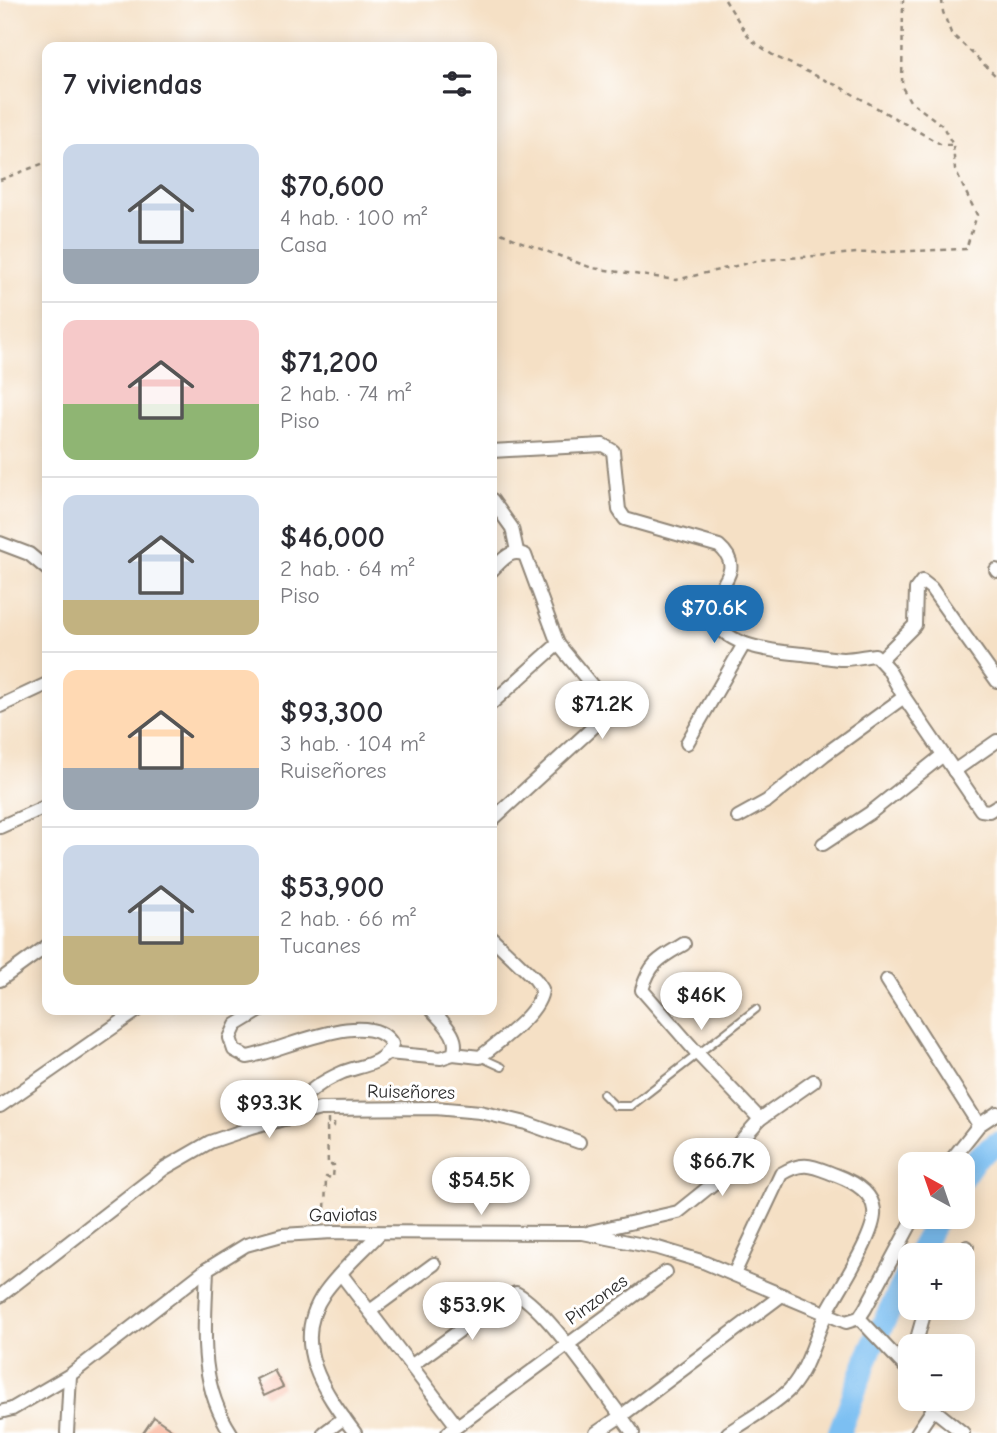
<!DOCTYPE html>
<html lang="es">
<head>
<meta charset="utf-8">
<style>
	:root { --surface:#fff; --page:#f7f7f7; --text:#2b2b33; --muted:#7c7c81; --line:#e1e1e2; --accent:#1f6fb2 }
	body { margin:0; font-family:"Comic Neue",sans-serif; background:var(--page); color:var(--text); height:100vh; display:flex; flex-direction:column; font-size:26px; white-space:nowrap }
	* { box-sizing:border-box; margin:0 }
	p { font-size:23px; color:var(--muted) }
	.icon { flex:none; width:38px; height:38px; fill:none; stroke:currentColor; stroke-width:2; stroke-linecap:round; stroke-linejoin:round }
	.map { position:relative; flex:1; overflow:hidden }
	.drawer { position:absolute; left:42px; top:42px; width:455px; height:973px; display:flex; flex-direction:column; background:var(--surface); border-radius:14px; box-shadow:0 4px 18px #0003 }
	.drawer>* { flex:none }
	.needle { width:46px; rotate:320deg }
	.tools { position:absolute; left:898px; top:1152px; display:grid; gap:14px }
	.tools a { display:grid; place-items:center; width:77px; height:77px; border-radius:14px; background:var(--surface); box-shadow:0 4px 18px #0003; font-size:35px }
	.price { position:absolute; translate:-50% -60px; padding:0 16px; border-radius:24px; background:#fff; color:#222; font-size:23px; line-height:46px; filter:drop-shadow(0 2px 4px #0008) }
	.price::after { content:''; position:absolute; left:50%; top:42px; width:21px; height:16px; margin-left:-10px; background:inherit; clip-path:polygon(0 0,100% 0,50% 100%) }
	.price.selected { background:var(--accent); color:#fff }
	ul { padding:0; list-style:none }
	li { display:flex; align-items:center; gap:21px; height:175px; padding:0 21px }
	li+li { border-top:2px solid var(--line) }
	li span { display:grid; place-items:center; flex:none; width:196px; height:140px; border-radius:14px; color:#555 }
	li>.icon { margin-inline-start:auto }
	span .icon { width:84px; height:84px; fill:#fffc; stroke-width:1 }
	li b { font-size:30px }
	h2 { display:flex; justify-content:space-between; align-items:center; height:84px; padding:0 21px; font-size:30px }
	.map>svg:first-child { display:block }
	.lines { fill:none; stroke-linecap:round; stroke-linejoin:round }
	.river { stroke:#7bbff2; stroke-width:23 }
	.building { fill:#f7a98c }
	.service-casing { stroke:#908678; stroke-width:10 }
	.minor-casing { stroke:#908678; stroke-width:16 }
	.path { stroke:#908678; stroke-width:2.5; stroke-dasharray:5 5; stroke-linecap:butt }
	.service { stroke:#fff; stroke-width:6 }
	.minor { stroke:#fff; stroke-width:12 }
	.labels { text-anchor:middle; stroke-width:6; stroke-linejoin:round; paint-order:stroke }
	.street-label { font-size:19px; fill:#2b2b2b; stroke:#fff }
</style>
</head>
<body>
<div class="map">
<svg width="997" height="1433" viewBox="0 0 997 1433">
	<rect width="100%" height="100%" fill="#fff"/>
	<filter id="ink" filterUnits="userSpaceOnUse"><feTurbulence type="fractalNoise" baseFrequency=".0143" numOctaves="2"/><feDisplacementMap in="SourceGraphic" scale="14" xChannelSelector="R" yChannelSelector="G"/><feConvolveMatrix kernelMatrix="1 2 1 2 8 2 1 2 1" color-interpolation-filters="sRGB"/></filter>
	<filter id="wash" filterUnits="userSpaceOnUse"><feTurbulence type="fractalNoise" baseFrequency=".00686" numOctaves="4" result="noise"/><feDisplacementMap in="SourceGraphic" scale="28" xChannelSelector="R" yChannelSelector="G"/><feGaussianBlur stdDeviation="1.57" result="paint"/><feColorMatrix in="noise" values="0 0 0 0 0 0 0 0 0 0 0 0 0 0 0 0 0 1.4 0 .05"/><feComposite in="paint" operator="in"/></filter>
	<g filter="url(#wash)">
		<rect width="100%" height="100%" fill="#f5e0c5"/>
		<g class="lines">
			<g class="river">
				<polyline points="962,1178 976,1158 997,1143"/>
				<polyline points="917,1255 939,1216"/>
				<polyline points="839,1433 871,1348 910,1269"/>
			</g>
		</g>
		<g id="blocks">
			<g class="building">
				<polygon points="274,1370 283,1387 264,1396 256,1379"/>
				<polygon points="154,1417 174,1431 172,1433 143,1433"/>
			</g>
		</g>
	</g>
	<g filter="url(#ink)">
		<use href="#blocks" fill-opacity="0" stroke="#908678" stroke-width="2"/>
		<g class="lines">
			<defs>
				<g id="service">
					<polyline points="480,1057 502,1067"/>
					<polyline points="603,1094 615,1106 631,1106 756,1009"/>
				</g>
				<g id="minor">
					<path d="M492 451 603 445 613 451 619 510 625 519 719 546C746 569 718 585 709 610 722 650 776 651 811 655 821 656 833 659 843 659 854 659 865 656 875 655L888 669 904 697 981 810 989 811 997 806"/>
					<polyline points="492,500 512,528 517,551"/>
					<polyline points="0,543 29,554 47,569"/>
					<path d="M492 570C503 560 510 548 525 555L558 644 492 703"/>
					<polyline points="996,570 997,571"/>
					<polyline points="881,659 915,625 916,589 922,581 931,588 997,681"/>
					<polyline points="0,706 47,684"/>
					<polyline points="687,743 744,644"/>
					<polyline points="954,771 997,741"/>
					<polyline points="738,817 767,801 824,755 904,697"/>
					<polyline points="492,820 600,721 604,714 603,699 558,644"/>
					<polyline points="0,827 47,806"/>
					<polyline points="823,844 870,813 943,755"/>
					<path d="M684 944C660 958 650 962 642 990L697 1053 760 1119"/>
					<polyline points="0,980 47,946"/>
					<polyline points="887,980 979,1125"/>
					<path d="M261 1010 236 1025 230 1038 234 1050 247 1057C280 1052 370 1005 392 1044 383 1066 360 1065 341 1073 332 1077 323 1082 316 1087 303 1096 294 1106 285 1119"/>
					<path d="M388 1053 441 1058 453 1054C461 1037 443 1023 432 1010"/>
					<path d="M453 1054 480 1057C498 1042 541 1013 542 989L535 979 492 938"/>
					<polyline points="0,1106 138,1010"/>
					<polyline points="948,1164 979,1125 997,1113"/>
					<polyline points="590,1232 678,1212 714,1183 731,1152 760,1119 814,1081"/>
					<polyline points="962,1255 967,1247"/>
					<path d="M207 1269C205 1327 197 1381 231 1433"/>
					<polyline points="341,1274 457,1426"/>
					<polyline points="0,1296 165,1168 210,1142 251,1128 320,1109 435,1108 480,1112 526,1123 579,1142"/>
					<polyline points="370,1311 434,1264"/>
					<polyline points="859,1318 910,1372"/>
					<polyline points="915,1346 926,1307"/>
					<path d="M412 1365 502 1300 516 1293C547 1309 597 1385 621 1416L782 1295"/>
					<polyline points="933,1409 963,1433"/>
					<polyline points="0,1412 12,1409 70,1375 207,1269 246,1245 282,1235 332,1232 583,1233 658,1248 701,1261 846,1322 859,1318 865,1309 915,1216"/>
					<polyline points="67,1433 70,1375"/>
					<polyline points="324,1433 344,1418"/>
					<path d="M355 1433C324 1392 289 1343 325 1292 340 1271 362 1252 380 1233"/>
					<polyline points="448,1433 666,1272"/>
					<polyline points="596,1433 621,1416 633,1433"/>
					<path d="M728 1433C747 1420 775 1405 790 1389 810 1366 814 1338 827 1312 839 1289 877 1233 874 1210 872 1191 852 1181 836 1175 812 1166 804 1160 781 1174L734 1274"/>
					<polyline points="917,1433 933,1409 927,1398"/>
				</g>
			</defs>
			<use href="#service" class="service-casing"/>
			<use href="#minor" class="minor-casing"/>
			<g class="path">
				<polyline points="725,0 750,39 774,56 842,88 942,145 953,145 942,125 910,101 902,87 903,0"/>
				<polyline points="942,0 943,12 951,33 997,77"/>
				<polyline points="0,180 47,162"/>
				<polyline points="492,229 519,241 592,268 676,280 761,260 857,253 966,249 977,215 955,170 953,145"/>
				<polyline points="328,1119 328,1123 334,1123 334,1126 327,1127 328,1165 334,1165 333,1178 326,1177 325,1214 333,1215 333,1222"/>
			</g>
			<use href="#service" class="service"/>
			<use href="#minor" class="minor"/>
		</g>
	</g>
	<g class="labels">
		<g class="street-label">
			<text transform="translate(411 1091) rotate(1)" y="7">Ruiseñores</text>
			<text transform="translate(343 1214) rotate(-1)" y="7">Gaviotas</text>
			<text transform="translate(596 1299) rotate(-36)" y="7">Pinzones</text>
		</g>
	</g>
</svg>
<div class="tools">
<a><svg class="needle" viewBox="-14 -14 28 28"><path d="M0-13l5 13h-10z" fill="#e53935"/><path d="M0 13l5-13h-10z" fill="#7c7c81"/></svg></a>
<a>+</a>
<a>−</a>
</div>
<b class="price selected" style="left:714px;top:645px">$70.6K</b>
<b class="price" style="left:602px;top:741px">$71.2K</b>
<b class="price" style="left:701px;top:1032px">$46K</b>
<b class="price" style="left:269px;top:1140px">$93.3K</b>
<b class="price" style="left:722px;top:1198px">$66.7K</b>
<b class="price" style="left:481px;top:1217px">$54.5K</b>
<b class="price" style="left:472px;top:1342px">$53.9K</b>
<section class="drawer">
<h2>7 viviendas<svg class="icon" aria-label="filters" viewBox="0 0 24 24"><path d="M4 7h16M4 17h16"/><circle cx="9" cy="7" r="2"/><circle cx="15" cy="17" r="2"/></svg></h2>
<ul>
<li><span style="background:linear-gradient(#c9d6e8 75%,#9aa5b1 0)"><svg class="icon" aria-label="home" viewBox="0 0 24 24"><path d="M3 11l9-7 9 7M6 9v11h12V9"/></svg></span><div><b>$70,600</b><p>4 hab. · 100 m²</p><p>Casa</p></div></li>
<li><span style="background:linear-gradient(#f6c9c9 60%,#8fb573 0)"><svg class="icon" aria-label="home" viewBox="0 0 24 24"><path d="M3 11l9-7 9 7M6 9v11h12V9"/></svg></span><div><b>$71,200</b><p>2 hab. · 74 m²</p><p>Piso</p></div></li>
<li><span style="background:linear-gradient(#c9d6e8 75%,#c2b280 0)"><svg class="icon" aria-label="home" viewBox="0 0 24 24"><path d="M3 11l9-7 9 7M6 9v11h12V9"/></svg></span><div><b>$46,000</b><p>2 hab. · 64 m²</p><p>Piso</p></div></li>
<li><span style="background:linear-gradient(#ffd9b3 70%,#9aa5b1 0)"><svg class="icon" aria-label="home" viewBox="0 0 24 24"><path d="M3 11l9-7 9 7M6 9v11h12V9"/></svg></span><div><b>$93,300</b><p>3 hab. · 104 m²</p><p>Ruiseñores</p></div></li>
<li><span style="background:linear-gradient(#c9d6e8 65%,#c2b280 0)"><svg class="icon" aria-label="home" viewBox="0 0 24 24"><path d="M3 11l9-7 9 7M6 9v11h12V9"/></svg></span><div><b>$53,900</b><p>2 hab. · 66 m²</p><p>Tucanes</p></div></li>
</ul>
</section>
</div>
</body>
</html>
